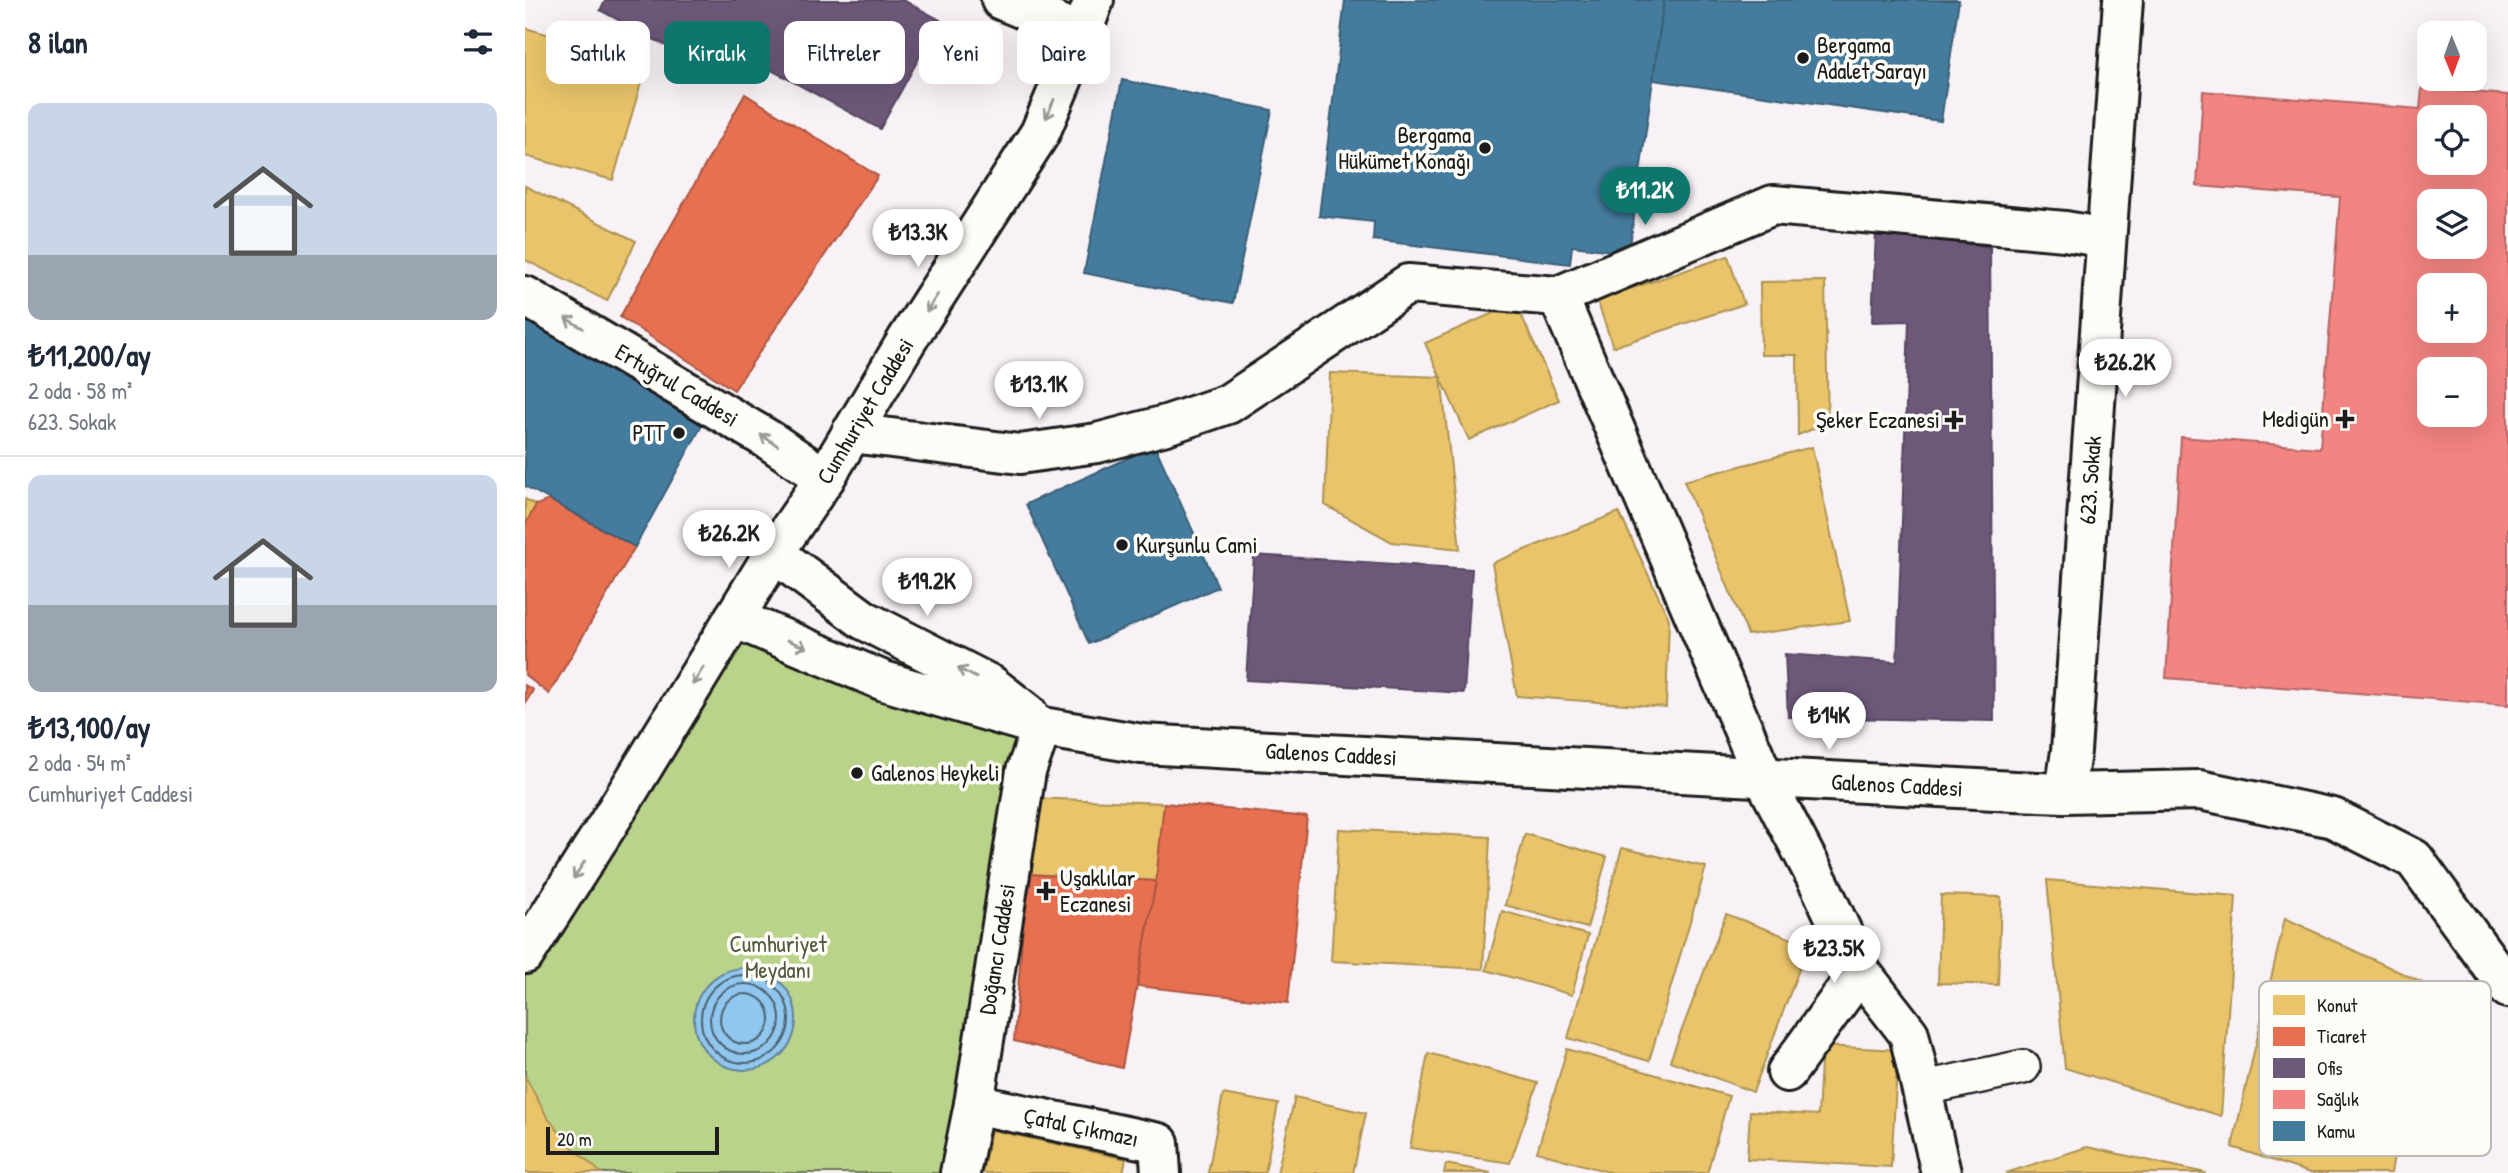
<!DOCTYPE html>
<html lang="tr">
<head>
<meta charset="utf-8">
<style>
	:root { --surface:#fff; --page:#f6f6f7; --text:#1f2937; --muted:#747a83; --line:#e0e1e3; --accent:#0f766e }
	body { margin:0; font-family:"Patrick Hand",sans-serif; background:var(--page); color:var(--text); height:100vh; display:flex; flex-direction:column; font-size:26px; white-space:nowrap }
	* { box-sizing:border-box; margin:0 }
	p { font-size:23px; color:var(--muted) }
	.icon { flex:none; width:38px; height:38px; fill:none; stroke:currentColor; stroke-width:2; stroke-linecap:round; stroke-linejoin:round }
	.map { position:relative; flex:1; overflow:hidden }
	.details { display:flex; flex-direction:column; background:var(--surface); width:525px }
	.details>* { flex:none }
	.guide { position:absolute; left:21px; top:21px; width:665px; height:63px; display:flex; gap:14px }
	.needle { width:46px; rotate:179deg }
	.fabs { position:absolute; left:1892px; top:21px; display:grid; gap:14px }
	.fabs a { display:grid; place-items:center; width:70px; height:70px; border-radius:14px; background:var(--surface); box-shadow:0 7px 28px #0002; font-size:35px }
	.scale { position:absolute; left:21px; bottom:18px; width:173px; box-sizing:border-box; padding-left:7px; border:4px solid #1c1c1c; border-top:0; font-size:19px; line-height:24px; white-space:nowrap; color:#1c1c1c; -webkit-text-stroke:5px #fdfcf7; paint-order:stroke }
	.price { position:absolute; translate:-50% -60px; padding:0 16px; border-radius:24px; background:#fff; color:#222; font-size:23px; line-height:46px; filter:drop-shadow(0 2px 4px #0008) }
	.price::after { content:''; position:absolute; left:50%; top:42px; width:21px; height:16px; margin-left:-10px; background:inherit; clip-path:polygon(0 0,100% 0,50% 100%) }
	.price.on { background:var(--accent); color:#fff }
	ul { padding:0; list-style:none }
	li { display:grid; align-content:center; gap:14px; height:371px; padding:0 28px }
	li+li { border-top:2px solid var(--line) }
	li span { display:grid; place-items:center; height:217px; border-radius:14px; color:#555 }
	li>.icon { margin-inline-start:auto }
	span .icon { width:126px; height:126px; fill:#fffc; stroke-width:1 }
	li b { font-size:30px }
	h2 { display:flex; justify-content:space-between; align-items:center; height:84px; padding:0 28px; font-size:30px }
	.chip { padding:0 24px; border-radius:14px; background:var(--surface); box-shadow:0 7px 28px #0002; font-size:24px; line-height:63px }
	.chip.on { background:var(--accent); color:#fff }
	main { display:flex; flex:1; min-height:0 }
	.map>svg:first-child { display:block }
	.green { fill:#bad38a; stroke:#6b7853; stroke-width:2 }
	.water { fill:#91c7ef; stroke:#62839b; stroke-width:2 }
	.homes { fill:#e9c46a; stroke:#ac9253; stroke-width:2 }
	.shops { fill:#e76f51; stroke:#aa5641; stroke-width:2 }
	.offices { fill:#6d597a; stroke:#55475e; stroke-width:2 }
	.health { fill:#f28482; stroke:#b26563; stroke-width:2; fill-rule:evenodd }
	.public { fill:#457b9d; stroke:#395e76; stroke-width:2 }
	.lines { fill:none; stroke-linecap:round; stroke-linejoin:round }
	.shore { stroke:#4b6070; stroke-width:2 }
	.service-casing { stroke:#1c1c1c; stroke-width:38 }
	.minor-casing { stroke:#1c1c1c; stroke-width:44 }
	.tertiary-casing { stroke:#1c1c1c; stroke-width:44 }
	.secondary-casing { stroke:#1c1c1c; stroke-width:44 }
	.service { stroke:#fdfcf7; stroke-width:33 }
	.minor { stroke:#fdfcf7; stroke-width:38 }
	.tertiary { stroke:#fdfcf7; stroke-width:38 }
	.secondary { stroke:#fdfcf7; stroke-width:38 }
	.oneway { stroke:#989794 }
	.poi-dot { fill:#1c1c1c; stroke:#fdfcf7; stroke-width:2.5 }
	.labels { text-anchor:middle; stroke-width:7; stroke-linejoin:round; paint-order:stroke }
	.poi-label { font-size:23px; fill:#1c1c1c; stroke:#fdfcf7; text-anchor:start }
	.street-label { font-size:23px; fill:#1c1c1c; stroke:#fdfcf7 }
	.park-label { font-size:23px; fill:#535c42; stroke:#fdfcf7 }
	.key { fill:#fdfcf7; stroke:#bab9b5; stroke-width:2 }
	.key-label { font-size:19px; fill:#1c1c1c }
</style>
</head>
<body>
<main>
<section class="details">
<h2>8 ilan<svg class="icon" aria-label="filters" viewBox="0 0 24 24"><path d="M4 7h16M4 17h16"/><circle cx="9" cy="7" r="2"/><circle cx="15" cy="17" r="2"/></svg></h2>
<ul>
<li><span style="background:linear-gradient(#c9d6e8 70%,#9aa5b1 0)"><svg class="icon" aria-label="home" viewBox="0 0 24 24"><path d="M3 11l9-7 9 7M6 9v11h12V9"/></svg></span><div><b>₺11,200/ay</b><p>2 oda · 58 m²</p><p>623. Sokak</p></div></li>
<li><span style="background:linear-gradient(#c9d6e8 60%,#9aa5b1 0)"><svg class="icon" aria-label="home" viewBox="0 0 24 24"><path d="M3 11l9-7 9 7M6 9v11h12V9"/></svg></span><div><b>₺13,100/ay</b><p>2 oda · 54 m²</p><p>Cumhuriyet Caddesi</p></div></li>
</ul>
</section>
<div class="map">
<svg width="1983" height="1173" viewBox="0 0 1983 1173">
	<rect width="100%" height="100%" fill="#f8f1f6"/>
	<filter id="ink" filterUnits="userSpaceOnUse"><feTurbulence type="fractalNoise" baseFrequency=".0143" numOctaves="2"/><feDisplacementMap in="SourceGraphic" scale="14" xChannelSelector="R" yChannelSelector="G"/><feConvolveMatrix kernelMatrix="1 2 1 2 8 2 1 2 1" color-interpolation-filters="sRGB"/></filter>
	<g filter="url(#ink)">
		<polygon class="green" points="199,634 517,727 435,1173 0,1173 0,954"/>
		<circle class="water" cx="220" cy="1019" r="51"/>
		<g class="homes">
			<polygon points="0,28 122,62 88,180 0,156"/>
			<polygon points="0,186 111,241 82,301 0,260"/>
			<polygon points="1203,256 1219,304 1088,347 1072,300"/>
			<polygon points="1300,281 1303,423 1273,435 1272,355 1236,355 1235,282"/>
			<polygon points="991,303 1034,400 944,440 900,343"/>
			<polygon points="805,373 916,377 935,549 867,542 800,505"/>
			<polygon points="1287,447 1325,621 1223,635 1159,481"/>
			<polygon points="0,499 11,505 0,525"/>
			<polygon points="1094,512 1144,619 1141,707 992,696 967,563"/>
			<polygon points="506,798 639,803 631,881 502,874"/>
			<polygon points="814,829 965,837 958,969 806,961"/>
			<polygon points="1000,834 1082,857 1062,928 980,905"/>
			<polygon points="1097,848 1181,867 1124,1061 1043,1038"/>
			<polygon points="1522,880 1711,896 1696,1116 1540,1068"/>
			<polygon points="1416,895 1476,897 1473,985 1413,983"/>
			<polygon points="977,911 1063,935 1047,995 961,970"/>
			<polygon points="1201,914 1283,945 1228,1092 1145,1061"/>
			<polygon points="1760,918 1898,983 1866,1173 1785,1173 1707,1147"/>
			<polygon points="1297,1046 1373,1050 1366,1167 1222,1159 1225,1111 1293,1115"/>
			<polygon points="1042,1049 1204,1096 1182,1173 1087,1173 1012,1152"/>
			<polygon points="903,1053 1013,1083 985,1163 885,1148"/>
			<polygon points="0,1076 22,1117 45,1145 76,1173 0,1173"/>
			<polygon points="698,1094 753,1104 740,1173 683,1173"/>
			<polygon points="770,1097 841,1113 828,1173 752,1173"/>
			<polygon points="466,1130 601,1159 598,1173 457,1173"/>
			<polygon points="1562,1147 1681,1173 1481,1173"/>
			<polygon points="921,1164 966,1173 919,1173"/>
		</g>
		<g class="shops">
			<polygon points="220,94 353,176 209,390 95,317"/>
			<polygon points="24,500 110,547 24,694 0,675 0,525 11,505"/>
			<polygon points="0,685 8,690 0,704"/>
			<polygon points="639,803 782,817 763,1003 612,986 631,881"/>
			<polygon points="502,874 631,881 597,1068 489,1041"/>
		</g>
		<g class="offices">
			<polygon points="81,0 378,0 415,20 355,129 228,60 204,80 75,10"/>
			<polygon points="1351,232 1465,247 1469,721 1263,717 1260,654 1372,662 1384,321 1347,322"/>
			<polygon points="729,555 947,569 939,693 721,680"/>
		</g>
		<path class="health" d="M1897 88 1983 95V705L1641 678 1656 437 1795 448 1815 197 1672 186 1678 91 1895 109ZM1904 117H1950V163H1904ZM1904 201H1950V247H1904ZM1904 285H1950V331H1904ZM1904 369H1950V415H1904Z"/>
		<g class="public">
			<polygon points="820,0 1139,0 1104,253 1047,246 1045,264 848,240 849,222 794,216"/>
			<polygon points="1139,0 1434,0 1416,121 1128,80"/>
			<polygon points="597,80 747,110 708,303 559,273"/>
			<polygon points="0,308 185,411 110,547 0,486"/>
			<polygon points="630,446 693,587 564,644 501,504"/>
		</g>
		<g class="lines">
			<g class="shore">
				<circle cx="220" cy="1019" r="44"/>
				<circle cx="220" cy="1019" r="35"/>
				<circle cx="220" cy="1019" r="25"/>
			</g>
			<defs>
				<polyline id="service" points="1395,1089 1498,1067"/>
				<g id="minor">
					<polyline points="476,0 557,33"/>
					<polyline points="1033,296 1239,778 1296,887 1335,971 1384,1034 1416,1173"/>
					<polyline points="326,433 495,454 572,443 641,425 703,404 883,284 1033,296 1248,205 1540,231 1581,238"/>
					<polyline points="1540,793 1546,751 1598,0"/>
					<polyline points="1262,1072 1335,971"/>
					<polyline points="449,1104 634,1143 636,1173"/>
				</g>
				<polyline id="tertiary" points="0,296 244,440 300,478"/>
				<g id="secondary">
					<polyline points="249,553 339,620 466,685 503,714"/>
					<polyline points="209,618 359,681 517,727 617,744 1489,791 1540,793 1675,790 1808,818 1889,859 1983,988"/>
					<polyline points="0,954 83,824 249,553 300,478 382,340 515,133 557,33 569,0"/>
					<polyline points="435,1173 449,1104 501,771 517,727"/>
				</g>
			</defs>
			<use href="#service" class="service-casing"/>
			<use href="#minor" class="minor-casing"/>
			<use href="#tertiary" class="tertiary-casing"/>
			<use href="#secondary" class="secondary-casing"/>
			<use href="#service" class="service"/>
			<use href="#minor" class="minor"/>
			<use href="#tertiary" class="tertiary"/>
			<use href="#secondary" class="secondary"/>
		</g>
		<defs><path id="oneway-shaft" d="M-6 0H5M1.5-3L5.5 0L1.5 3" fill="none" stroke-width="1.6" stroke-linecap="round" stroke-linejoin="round" transform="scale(1.75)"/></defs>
		<g class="oneway">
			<use href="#oneway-shaft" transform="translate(525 109) rotate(113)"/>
			<use href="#oneway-shaft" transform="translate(407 303) rotate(123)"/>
			<use href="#oneway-shaft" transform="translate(49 323) rotate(-150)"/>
			<use href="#oneway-shaft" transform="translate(244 440) rotate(-147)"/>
			<use href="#oneway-shaft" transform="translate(272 644) rotate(23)"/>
			<use href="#oneway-shaft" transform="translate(442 673) rotate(-153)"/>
			<use href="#oneway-shaft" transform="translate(173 676) rotate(122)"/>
			<use href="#oneway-shaft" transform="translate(54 870) rotate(123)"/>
		</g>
	</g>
	<g class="poi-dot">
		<circle cx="1278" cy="58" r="7"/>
		<circle cx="960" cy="148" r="7"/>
		<path d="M1816.5 408.5h7v7h7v7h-7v7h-7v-7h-7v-7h7z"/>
		<path d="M1425.5 409.5h7v7h7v7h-7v7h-7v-7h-7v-7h7z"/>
		<circle cx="154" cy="433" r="7"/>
		<circle cx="597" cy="545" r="7"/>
		<circle cx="332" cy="773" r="7"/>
		<path d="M517.5 880.5h7v7h7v7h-7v7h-7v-7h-7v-7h7z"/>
	</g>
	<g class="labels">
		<g class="poi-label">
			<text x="1292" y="53">Bergama<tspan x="1292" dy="26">Adalet Sarayı</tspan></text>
			<text x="946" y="143" text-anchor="end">Bergama<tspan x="946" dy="26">Hükümet Konağı</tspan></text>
			<text x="1804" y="427" text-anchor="end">Medigün</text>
			<text x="1415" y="428" text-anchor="end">Şeker Eczanesi</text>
			<text x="140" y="441" text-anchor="end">PTT</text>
			<text x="611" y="553">Kurşunlu Cami</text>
			<text x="346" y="781">Galenos Heykeli</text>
			<text x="535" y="886">Uşaklılar<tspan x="535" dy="26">Eczanesi</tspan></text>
		</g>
		<g class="street-label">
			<text transform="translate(152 385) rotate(31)" y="8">Ertuğrul Caddesi</text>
			<text transform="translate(340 411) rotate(-59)" y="8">Cumhuriyet Caddesi</text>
			<text transform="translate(1565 480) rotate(-86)" y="8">623. Sokak</text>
			<text transform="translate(806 754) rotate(3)" y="8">Galenos Caddesi</text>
			<text transform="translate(1372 785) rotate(3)" y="8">Galenos Caddesi</text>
			<text transform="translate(472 949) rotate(-81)" y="8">Doğancı Caddesi</text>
			<text transform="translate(556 1127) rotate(12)" y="8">Çatal Çıkmazı</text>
		</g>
		<g class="park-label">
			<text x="253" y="952">Cumhuriyet<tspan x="253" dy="26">Meydanı</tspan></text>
		</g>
	</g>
	<rect x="1734" y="981" width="232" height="175" rx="10" class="key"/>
	<rect x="1748" y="995" width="32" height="20" fill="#e9c46a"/>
	<rect x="1748" y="1027" width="32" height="19" fill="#e76f51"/>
	<rect x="1748" y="1058" width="32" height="20" fill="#6d597a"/>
	<rect x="1748" y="1090" width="32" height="19" fill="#f28482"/>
	<rect x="1748" y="1121" width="32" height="20" fill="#457b9d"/>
	<g class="key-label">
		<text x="1792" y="1012">Konut</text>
		<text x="1792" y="1043">Ticaret</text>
		<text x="1792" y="1075">Ofis</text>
		<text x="1792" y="1106">Sağlık</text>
		<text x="1792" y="1138">Kamu</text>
	</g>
</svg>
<div class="fabs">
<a><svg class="needle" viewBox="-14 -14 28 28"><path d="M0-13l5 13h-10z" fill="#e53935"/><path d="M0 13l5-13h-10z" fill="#747a83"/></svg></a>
<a><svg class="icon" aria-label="locate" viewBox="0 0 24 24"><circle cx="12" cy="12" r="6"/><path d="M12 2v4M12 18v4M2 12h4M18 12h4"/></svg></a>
<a><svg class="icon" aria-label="layers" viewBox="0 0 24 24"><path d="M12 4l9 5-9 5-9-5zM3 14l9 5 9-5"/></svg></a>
<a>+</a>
<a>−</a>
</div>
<div class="scale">20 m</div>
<b class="price on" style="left:1120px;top:227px">₺11.2K</b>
<b class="price" style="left:393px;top:269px">₺13.3K</b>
<b class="price" style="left:1600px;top:399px">₺26.2K</b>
<b class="price" style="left:514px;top:421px">₺13.1K</b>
<b class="price" style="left:204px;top:570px">₺26.2K</b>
<b class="price" style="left:402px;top:618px">₺19.2K</b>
<b class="price" style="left:1304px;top:752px">₺14K</b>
<b class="price" style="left:1309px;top:985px">₺23.5K</b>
<div class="guide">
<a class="chip">Satılık</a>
<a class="chip on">Kiralık</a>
<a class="chip">Filtreler</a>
<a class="chip">Yeni</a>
<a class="chip">Daire</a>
</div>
</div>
</main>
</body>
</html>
